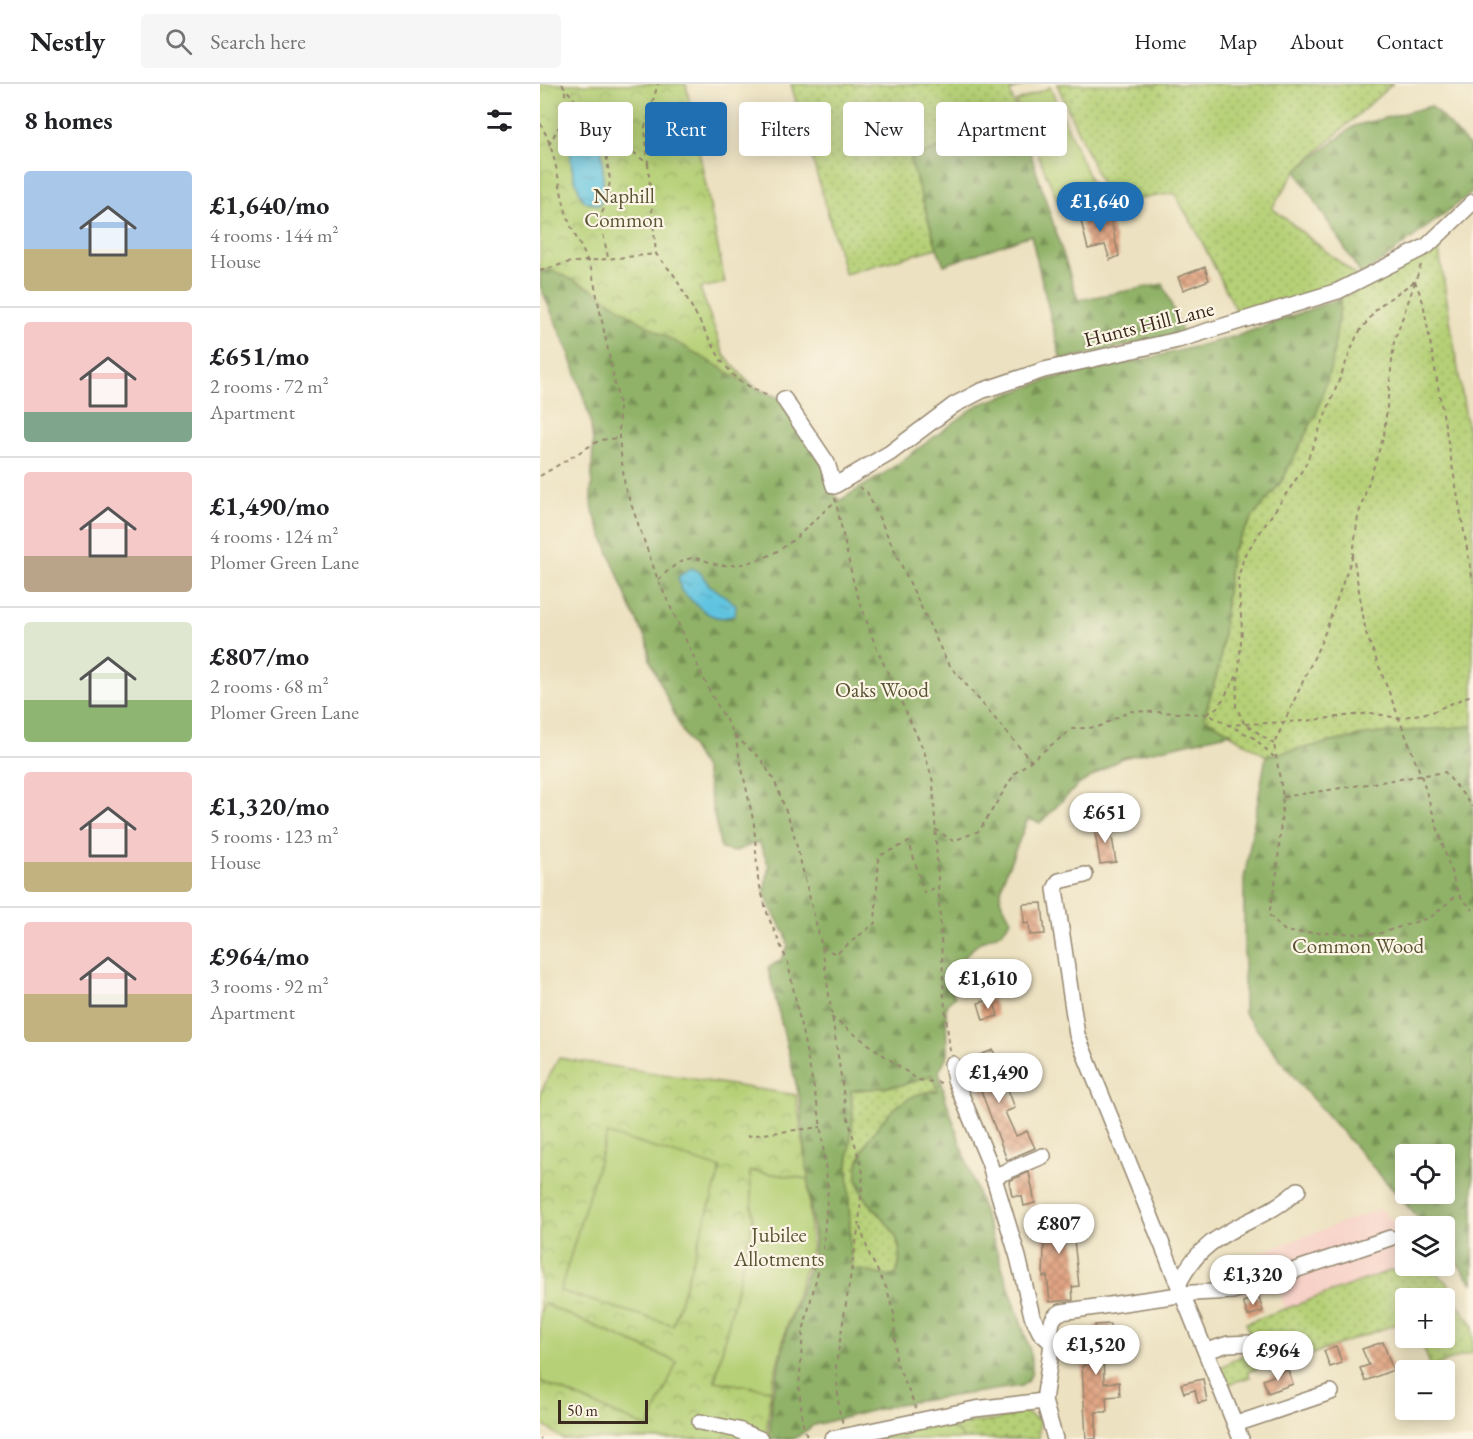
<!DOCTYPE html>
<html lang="en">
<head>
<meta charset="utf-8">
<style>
	:root { --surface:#fff; --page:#f6f6f6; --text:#202124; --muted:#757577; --line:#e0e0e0; --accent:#1f6fb2 }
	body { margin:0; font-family:"EB Garamond",serif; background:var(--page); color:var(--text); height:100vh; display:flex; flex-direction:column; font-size:22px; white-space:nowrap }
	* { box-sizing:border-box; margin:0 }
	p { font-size:20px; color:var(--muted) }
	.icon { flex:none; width:33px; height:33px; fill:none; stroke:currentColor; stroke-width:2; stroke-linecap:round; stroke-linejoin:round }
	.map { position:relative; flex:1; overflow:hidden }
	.details { display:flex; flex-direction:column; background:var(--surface); width:540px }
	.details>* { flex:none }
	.guide { position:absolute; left:18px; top:18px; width:570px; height:54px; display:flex; gap:12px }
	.controls { position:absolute; left:855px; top:1060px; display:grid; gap:12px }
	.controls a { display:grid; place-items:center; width:60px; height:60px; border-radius:6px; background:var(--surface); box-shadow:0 3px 15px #0003; font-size:30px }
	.scale { position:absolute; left:18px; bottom:15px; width:90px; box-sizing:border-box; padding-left:6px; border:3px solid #3b2a1e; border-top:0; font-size:16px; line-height:21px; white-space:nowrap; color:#3b2a1e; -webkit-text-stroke:4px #fcf5e5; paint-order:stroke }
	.price { position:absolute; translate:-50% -51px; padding:0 14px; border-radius:21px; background:#fff; color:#222; font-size:20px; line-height:39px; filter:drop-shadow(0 2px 3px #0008) }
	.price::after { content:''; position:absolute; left:50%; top:36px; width:18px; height:14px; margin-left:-9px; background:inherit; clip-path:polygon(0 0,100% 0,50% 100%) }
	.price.active { background:var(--accent); color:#fff }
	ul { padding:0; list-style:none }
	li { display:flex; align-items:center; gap:18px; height:150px; padding:0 24px }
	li+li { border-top:2px solid var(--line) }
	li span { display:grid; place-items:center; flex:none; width:168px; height:120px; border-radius:6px; color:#555 }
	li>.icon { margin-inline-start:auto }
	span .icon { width:72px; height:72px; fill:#fffc; stroke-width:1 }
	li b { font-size:26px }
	h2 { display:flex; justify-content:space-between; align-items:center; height:72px; padding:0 24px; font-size:26px }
	.tag { padding:0 21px; border-radius:6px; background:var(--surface); box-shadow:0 3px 15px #0003; font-size:21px; line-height:54px }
	.tag.active { background:var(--accent); color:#fff }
	header { display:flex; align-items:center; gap:36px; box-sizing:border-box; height:84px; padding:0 30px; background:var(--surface); border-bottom:2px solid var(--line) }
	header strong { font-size:28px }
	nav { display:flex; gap:33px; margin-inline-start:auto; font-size:21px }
	.search { width:420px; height:54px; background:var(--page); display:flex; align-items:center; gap:15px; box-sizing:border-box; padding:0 21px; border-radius:6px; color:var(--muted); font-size:22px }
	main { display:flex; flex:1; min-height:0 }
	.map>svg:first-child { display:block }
	.built { fill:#f7d1c7 }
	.grass { fill:url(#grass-dots); stroke:#787d4a; stroke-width:1.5 }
	.forest { fill:url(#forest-firs); stroke:#666e42; stroke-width:1.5; fill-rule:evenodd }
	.park { fill:url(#park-crowns); stroke:#787d4a; stroke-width:1.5 }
	.garden { fill:#b5d076; stroke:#787d4a; stroke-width:1.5 }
	.water { fill:url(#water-ripples); stroke:#4e777f; stroke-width:1.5 }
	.building { fill:url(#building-cross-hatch) }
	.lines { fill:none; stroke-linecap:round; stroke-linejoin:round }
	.minor-casing { stroke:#94866f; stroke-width:18 }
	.path { stroke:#94866f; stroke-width:2; stroke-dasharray:4.5 4.5; stroke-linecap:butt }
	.minor { stroke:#fff; stroke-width:15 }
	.labels { text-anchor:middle; stroke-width:4.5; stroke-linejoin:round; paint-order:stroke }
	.park-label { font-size:21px; fill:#5a5434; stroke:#fcf5e5 }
	.street-label { font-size:21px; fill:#3b2a1e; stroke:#fcf5e5 }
</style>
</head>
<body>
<header>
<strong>Nestly</strong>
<div class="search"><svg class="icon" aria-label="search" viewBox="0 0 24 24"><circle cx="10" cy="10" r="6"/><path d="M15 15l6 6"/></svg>Search here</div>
<nav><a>Home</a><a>Map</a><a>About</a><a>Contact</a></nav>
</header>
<main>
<section class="details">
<h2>8 homes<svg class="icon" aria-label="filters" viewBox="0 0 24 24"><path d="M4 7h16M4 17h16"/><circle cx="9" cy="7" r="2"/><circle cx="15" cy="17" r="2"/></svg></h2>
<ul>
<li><span style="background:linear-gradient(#a9c7e8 65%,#c2b280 0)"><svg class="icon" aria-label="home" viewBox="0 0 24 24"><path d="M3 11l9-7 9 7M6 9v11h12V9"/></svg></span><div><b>£1,640/mo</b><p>4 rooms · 144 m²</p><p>House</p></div></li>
<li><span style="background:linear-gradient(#f6c9c9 75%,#7fa58c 0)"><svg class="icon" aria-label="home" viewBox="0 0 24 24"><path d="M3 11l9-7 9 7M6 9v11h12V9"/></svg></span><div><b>£651/mo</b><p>2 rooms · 72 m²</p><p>Apartment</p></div></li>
<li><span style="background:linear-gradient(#f6c9c9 70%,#b9a48a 0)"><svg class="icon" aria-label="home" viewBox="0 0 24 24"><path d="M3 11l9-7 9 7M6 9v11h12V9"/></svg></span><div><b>£1,490/mo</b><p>4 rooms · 124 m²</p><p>Plomer Green Lane</p></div></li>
<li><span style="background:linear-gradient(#dfe7d0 65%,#8fb573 0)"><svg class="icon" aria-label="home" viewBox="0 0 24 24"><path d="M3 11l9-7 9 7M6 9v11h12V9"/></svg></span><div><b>£807/mo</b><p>2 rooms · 68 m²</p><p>Plomer Green Lane</p></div></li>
<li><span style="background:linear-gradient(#f6c9c9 75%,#c2b280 0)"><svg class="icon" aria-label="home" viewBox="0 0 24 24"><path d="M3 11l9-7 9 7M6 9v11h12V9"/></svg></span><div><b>£1,320/mo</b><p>5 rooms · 123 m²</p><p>House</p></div></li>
<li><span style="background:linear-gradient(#f6c9c9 60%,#c2b280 0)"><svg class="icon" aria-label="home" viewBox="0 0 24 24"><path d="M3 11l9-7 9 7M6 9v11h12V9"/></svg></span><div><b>£964/mo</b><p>3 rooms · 92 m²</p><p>Apartment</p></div></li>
</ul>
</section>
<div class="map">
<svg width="933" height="1355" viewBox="0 0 933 1355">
	<defs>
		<pattern id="grass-dots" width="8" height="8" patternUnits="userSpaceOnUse" patternTransform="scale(1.5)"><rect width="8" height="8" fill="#b5d076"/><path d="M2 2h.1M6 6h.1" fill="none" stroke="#94a960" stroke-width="1.8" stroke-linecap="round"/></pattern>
		<pattern id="forest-firs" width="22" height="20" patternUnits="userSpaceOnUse" patternTransform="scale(1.5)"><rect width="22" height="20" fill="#90b267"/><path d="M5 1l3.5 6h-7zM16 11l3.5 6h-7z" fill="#779154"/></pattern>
		<pattern id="park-crowns" width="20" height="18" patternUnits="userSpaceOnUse" patternTransform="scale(1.5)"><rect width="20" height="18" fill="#b5d076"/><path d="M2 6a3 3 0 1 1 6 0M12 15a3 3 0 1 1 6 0" fill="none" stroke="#94a960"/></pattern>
		<pattern id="water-ripples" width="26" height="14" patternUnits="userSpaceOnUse" patternTransform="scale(1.5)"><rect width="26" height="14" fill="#61c4e0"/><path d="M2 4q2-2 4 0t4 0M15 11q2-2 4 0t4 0" fill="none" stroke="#519fb5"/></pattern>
		<pattern id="building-cross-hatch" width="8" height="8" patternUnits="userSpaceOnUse" patternTransform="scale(1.5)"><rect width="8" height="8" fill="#dfa07e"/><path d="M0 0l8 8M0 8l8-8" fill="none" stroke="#b68367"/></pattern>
	</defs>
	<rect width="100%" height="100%" fill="#fcf5e5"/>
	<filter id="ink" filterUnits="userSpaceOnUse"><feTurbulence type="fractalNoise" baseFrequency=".0167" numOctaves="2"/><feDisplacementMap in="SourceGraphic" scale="12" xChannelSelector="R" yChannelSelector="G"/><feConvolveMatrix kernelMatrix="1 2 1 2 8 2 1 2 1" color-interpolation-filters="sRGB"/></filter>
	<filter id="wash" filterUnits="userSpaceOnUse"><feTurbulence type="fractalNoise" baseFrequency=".008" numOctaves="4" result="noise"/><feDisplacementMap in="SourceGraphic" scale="24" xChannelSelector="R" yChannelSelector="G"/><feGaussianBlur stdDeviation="1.35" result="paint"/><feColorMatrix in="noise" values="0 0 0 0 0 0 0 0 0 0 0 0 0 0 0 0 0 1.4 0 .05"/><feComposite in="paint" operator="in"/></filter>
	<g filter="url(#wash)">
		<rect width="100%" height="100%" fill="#ece1c0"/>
		<polygon class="built" points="840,1125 865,1148 866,1182 877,1182 849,1187 745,1225 737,1197 701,1210 690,1180"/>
		<g class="grass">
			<polygon points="251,0 487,0 470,7 479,34 370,75 397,164 305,190"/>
			<polygon points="517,0 852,0 756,87 732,124 817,192 700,234 656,146 634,109 570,120"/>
			<polygon points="898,161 933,378 933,642 830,650 726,672 664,634 680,579 691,468 713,433 797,245 801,214 832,200"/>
			<path d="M392 991 398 1007C376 1007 358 1019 343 1036 269 1125 379 1121 357 1189L351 1194 311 1184 308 1079 313 1033 311 1006 363 1001Z"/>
			<polygon points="877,1182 889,1182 912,1204 917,1220 933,1241 933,1268 891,1283 880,1254 904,1254 904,1215 866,1215 865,1237 733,1284 731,1280 708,1288 710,1293 685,1301 679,1284 714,1265 706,1239 849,1187"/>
			<path d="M483 1327 499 1336V1355H424L418 1348 402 1339 421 1332 425 1338C445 1339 466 1336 483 1327Z"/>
		</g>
		<g class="forest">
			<polygon points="891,22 933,66 933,108 822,192 756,87 814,42"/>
			<polygon points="479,34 538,216 623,200 643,250 521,276 491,151 404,181 397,164 370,75"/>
			<path d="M10 185 52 205 175 249 184 271 201 293 220 306 240 314 288 390 292 406 299 417 345 389 438 321 514 294 598 277 697 252 801 214 792 279 777 328 742 397 713 433 691 468 680 579 664 634 692 649 582 674 538 701 500 739 488 735 463 796 460 815 471 836 461 849 440 858 425 872 410 904 415 913 406 921 407 972 399 987 405 1013 490 1266C492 1282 496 1293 481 1302L359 1320 274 1341 254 1355H229L232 1313 247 1245 273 1171 274 1157 260 1016 228 884 241 876 248 863 246 851 231 825 224 807 229 782 219 758 193 768 181 765 165 686 141 645 110 576 108 560 90 522 54 430 51 417 53 358 50 334 30 271 0 202V188ZM392 991 398 1007C375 1007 357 1020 343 1036 269 1125 379 1121 357 1189L351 1193 311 1184 308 1080 313 1033 311 1007 363 1001Z"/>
			<path d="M933 642V1199L905 1164 904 1143H886L763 1004 704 929V795L726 672 830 650ZM866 1071H904V1110H866Z"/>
		</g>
		<g class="park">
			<polygon points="0,0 146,0 185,199 160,204 184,271 208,298 202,296 101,238 52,205 10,185 0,188"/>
			<polygon points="19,974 256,1011 268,1095 210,1087 213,1136 175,1297 231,1306 226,1355 195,1355 186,1351 183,1355 23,1355 0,1339 0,1009"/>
		</g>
		<g class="garden">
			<polygon points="510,3 553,103 518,118 476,18"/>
			<polygon points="67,1050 181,1084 133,1241 20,1207"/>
			<polygon points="210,1087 268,1095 271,1166 246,1245 231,1306 175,1297 213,1136"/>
			<polygon points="4,1220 137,1278 108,1344 0,1297 0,1229"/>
			<polygon points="402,1339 418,1348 424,1355 322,1355"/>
		</g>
		<g class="water">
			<path d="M32 51 50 53 62 66 64 111 59 121 44 117C32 93 28 77 32 51Z"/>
			<path d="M151 484C164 487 163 497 172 503 181 509 188 514 196 521L195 531C170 541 159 521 141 507L138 493Z"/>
		</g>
		<g id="blocks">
			<g class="building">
				<polygon points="569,127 579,172 570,176 565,161 548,165 540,133"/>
				<polygon points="665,183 669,196 643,206 638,193"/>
				<polygon points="570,740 576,778 560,780 554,742"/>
				<polygon points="502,819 505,850 490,851 489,839 484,840 483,820"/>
				<polygon points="433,880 445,887 432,910 420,903"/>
				<polygon points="453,915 458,932 443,936 438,919"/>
				<polygon points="453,966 475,1024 465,1028 476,1052 487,1047 495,1064 467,1076 429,975"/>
				<polygon points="489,1088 495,1119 484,1122 482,1112 472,1112 469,1097"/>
				<polygon points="520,1123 523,1138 532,1137 539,1202 532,1203 533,1216 510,1218 507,1192 503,1193 504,1164 498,1126"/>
				<polygon points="719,1213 723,1227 708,1232 703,1218"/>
				<polygon points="570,1240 573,1266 563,1267 564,1299 579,1298 580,1312 566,1313 567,1328 556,1328 556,1355 546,1355 542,1282 545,1282 541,1249 556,1248 555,1241"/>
				<polygon points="843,1258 853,1286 825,1297 820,1284 829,1281 822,1265"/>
				<polygon points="796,1262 802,1279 790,1283 784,1267"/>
				<polygon points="748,1286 753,1300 728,1309 723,1296"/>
				<polygon points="663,1295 667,1317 658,1319 655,1306 644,1309 641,1300"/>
			</g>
		</g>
	</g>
	<g filter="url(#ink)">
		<use href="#blocks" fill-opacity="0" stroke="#94866f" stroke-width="1.5"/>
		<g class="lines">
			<defs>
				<g id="minor">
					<polyline points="244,315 287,379 294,402 350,369 414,321 441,307 504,286 638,256 798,207 887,162 933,118"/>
					<polyline points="545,791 519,797 515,805 537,951 701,1355"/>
					<polyline points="453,1093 503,1072"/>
					<path d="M639 1199C668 1140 717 1144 758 1106"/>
					<path d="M512 1259C511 1247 508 1234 521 1228L653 1209 693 1207 850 1154"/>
					<polyline points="667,1267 688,1260 712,1259"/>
					<polyline points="504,1317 515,1355"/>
					<polyline points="160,1338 198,1346 220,1355"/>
					<polyline points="696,1340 791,1308"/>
					<polyline points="292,1355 435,1325 504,1317 512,1259 500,1248 492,1232 478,1173 449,1078 415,996 412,980"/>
				</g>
			</defs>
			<use href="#minor" class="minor-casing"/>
			<g class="path">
				<polyline points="22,0 46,30 108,80 116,170 134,191 181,276 193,291 199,297 230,313"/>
				<polyline points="47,32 65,63 70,96 67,117 60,134 68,174"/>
				<path d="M0 39C16 66 18 99 26 128 32 150 45 167 52 188L79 320V354L85 403 118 496 169 606 195 652 214 740 218 795 228 832 248 879 279 1029 288 1104 285 1140 283 1168 263 1247 259 1303 263 1341 268 1355"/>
				<polyline points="9,61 26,29 25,6"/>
				<polyline points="108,80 105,43 118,0"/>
				<polyline points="881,181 854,258 844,351 818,432 813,471 826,549 881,691 918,810 933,826"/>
				<polyline points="0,187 26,179 116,170"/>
				<polyline points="875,197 883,218 933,498"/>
				<polyline points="0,392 60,356 79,354"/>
				<polyline points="319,403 327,408 407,578 491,677"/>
				<polyline points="295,414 314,501 335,561 384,667 393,698 404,914 410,968"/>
				<polyline points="813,471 783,554 734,660 743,713 737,788 729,831 746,848 838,850 891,833 918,810"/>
				<path d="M118 496C128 487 135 479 148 475 158 472 169 479 179 481 193 482 206 480 220 475 251 465 271 437 296 417"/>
				<polyline points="667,630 679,622 698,590"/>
				<polyline points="687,641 765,637 831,629 858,634 892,628 933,610"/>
				<polyline points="195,652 221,675 235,698 252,743 282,863 306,1027 323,1089 319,1140 296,1281 299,1326 303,1340"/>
				<polyline points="734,660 704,639 696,622 702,545 698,495 704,472 765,382 817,251 839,222 875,197"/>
				<polyline points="743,713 905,688 933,723"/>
				<polyline points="395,745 413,757 439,747 475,689 532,645 558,643 590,627 667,630 714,654 734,673"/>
				<polyline points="282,863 296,870 335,839 339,772 369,758 384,809 398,802"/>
				<polyline points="291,933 378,996 402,999"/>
				<polyline points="207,1052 281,1043"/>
				<polyline points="320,1143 330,1172 347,1205 354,1230 356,1278 376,1324"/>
				<polyline points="261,1182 278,1185"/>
				<polyline points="0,1354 1,1355"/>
			</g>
			<use href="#minor" class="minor"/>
		</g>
	</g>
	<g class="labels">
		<g class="park-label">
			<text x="84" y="119">Naphill<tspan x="84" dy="24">Common</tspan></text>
			<text x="342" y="613">Oaks Wood</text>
			<text x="818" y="869">Common Wood</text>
			<text x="239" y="1158">Jubilee<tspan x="239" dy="24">Allotments</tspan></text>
		</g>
		<g class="street-label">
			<text transform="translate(609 240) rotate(-14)" y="7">Hunts Hill Lane</text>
		</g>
	</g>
</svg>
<div class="controls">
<a><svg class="icon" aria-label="locate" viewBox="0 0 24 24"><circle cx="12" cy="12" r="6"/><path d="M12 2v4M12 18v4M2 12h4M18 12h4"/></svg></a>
<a><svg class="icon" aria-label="layers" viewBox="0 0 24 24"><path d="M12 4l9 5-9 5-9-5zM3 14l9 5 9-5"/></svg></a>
<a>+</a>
<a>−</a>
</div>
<div class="scale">50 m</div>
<b class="price active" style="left:560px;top:149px">£1,640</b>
<b class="price" style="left:565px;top:760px">£651</b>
<b class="price" style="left:448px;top:926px">£1,610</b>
<b class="price" style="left:459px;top:1020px">£1,490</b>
<b class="price" style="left:519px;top:1171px">£807</b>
<b class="price" style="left:713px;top:1222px">£1,320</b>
<b class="price" style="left:556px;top:1292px">£1,520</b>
<b class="price" style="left:738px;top:1298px">£964</b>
<div class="guide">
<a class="tag">Buy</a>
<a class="tag active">Rent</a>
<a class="tag">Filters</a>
<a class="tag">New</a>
<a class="tag">Apartment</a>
</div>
</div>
</main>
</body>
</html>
